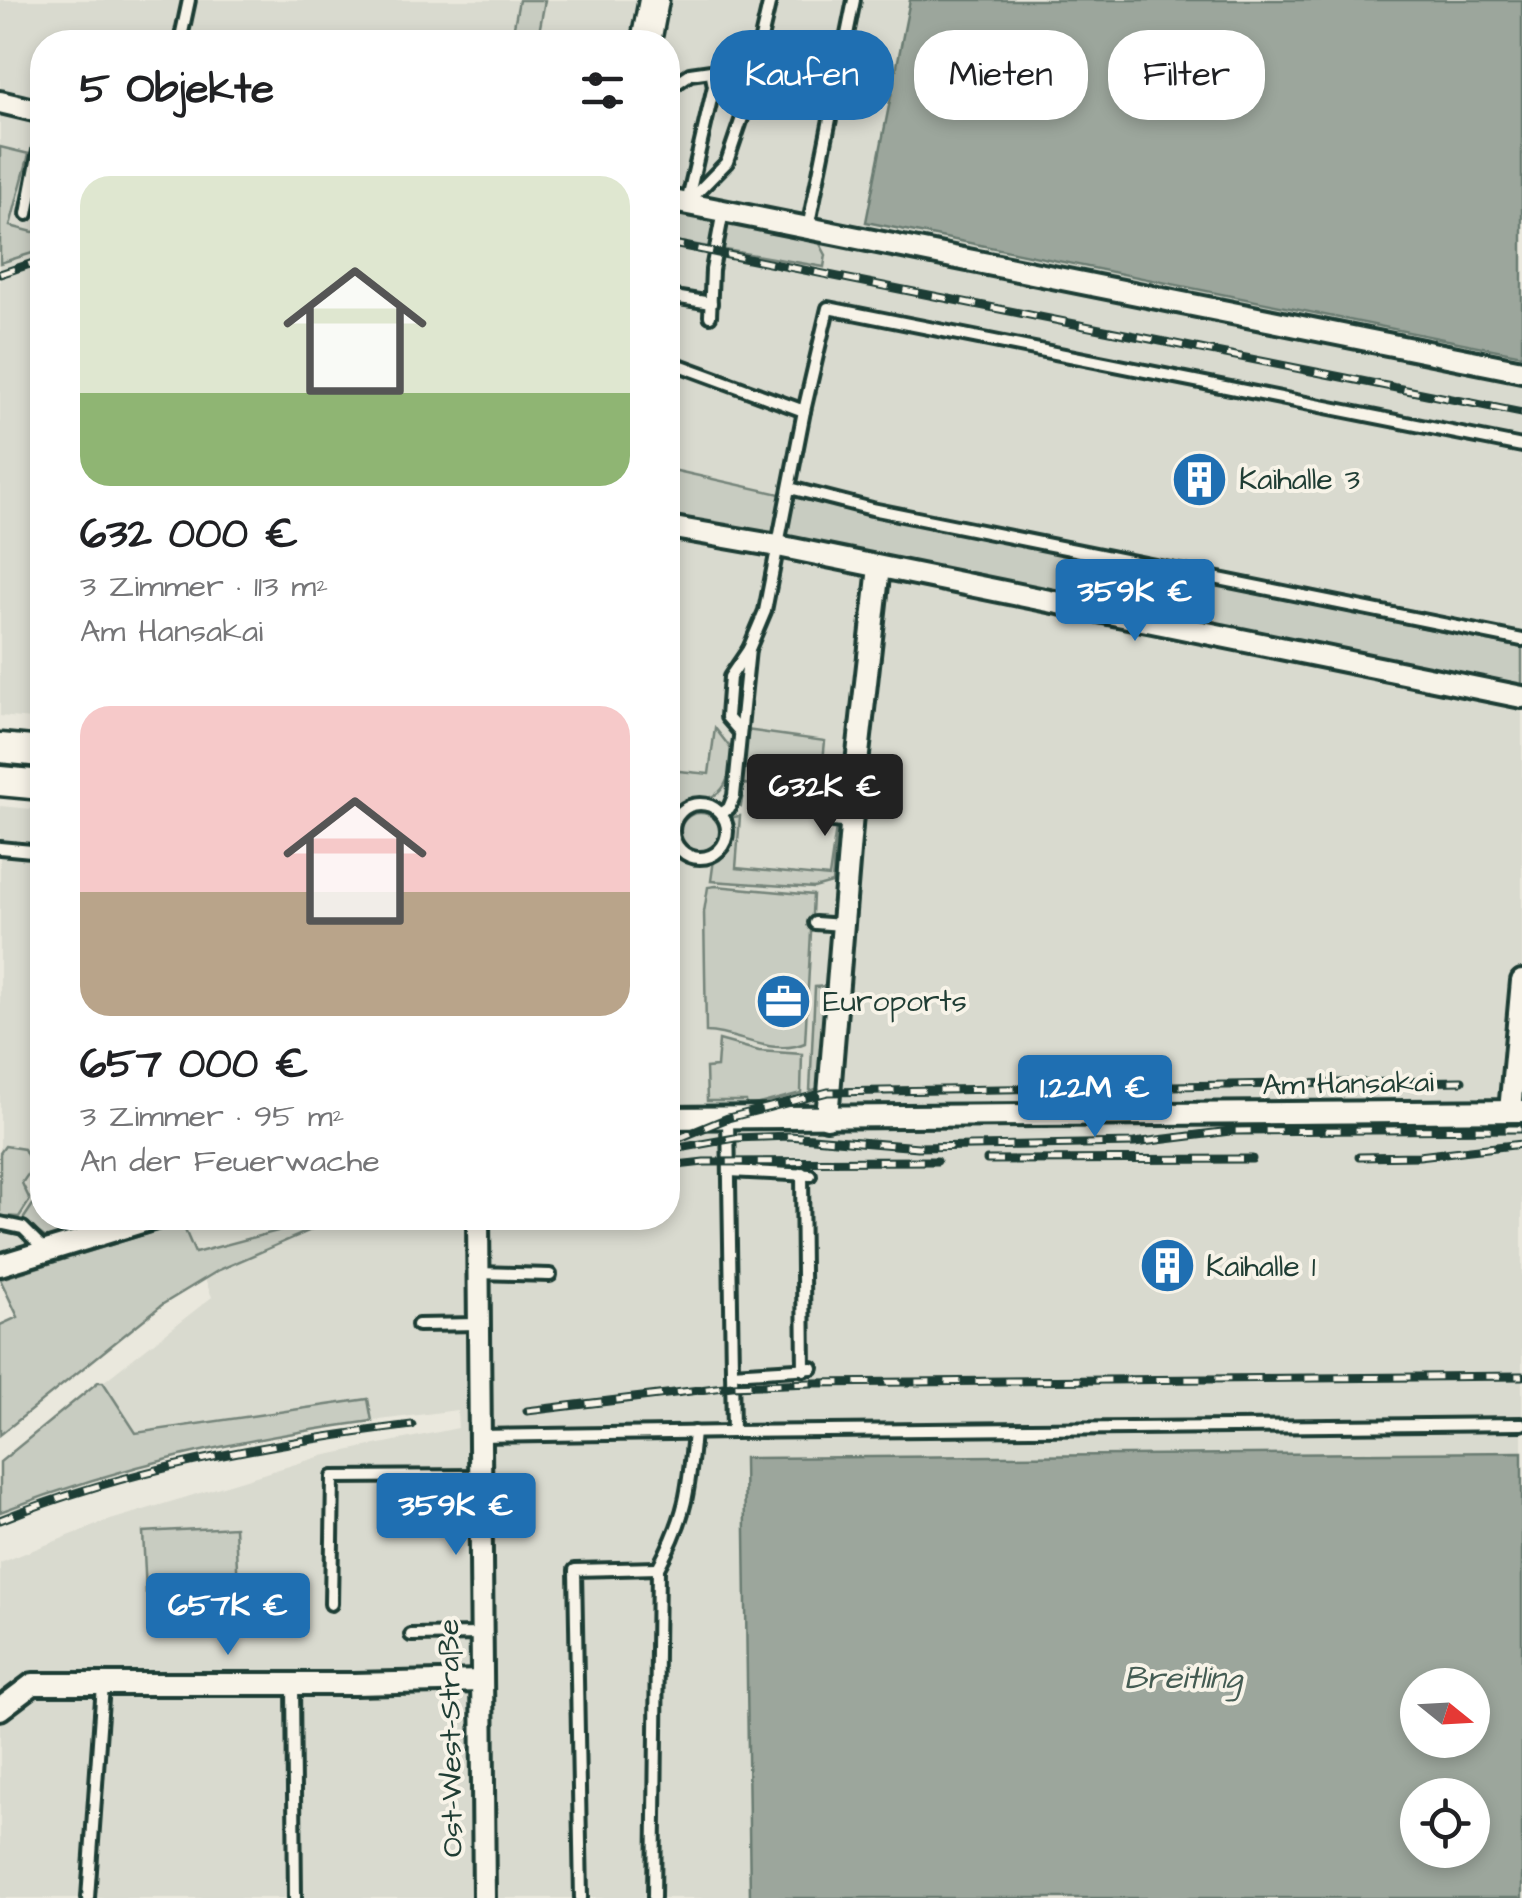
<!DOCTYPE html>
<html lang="de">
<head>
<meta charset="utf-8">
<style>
	:root { --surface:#fff; --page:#f2f2f2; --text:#202124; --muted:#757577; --accent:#1f6fb2 }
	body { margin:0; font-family:"Architects Daughter",sans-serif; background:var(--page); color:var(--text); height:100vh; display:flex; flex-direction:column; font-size:38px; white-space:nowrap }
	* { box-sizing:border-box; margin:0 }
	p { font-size:32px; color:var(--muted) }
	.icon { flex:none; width:55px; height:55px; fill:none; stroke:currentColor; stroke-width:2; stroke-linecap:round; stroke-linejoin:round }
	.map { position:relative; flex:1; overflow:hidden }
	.details { position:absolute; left:30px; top:30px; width:650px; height:1200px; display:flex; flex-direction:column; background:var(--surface); border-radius:40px; box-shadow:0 5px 15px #0003 }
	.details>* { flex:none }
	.guide { position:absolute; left:710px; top:30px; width:660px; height:90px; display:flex; gap:20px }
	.needle { width:65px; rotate:108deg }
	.buttons { position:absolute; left:1400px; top:1668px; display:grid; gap:20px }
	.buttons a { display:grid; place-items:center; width:90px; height:90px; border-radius:50%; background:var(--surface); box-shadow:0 5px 15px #0003; font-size:50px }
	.price { position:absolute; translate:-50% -85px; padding:0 22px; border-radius:10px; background:var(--accent); color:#fff; font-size:32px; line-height:65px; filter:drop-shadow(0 2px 5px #0008) }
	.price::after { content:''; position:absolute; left:50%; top:60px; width:30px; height:22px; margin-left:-15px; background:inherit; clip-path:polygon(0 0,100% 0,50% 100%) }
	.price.current { background:#222; color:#fff }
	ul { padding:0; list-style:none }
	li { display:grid; align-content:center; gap:20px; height:530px; padding:0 50px }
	li span { display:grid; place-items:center; height:310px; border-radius:30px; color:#555 }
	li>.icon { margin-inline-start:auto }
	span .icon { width:180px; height:180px; fill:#fffc; stroke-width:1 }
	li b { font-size:42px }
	h2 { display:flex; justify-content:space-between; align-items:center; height:120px; padding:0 50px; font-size:42px }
	.chip { padding:0 35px; border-radius:40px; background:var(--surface); box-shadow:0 5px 15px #0003; font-size:35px; line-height:90px }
	.chip.current { background:var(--accent); color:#fff }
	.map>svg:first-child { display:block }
	.built { fill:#d9dacf }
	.green { fill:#c8ccc1; stroke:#74847a; stroke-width:2.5 }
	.water { fill:#9ca69c; stroke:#6a7c72; stroke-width:2.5; fill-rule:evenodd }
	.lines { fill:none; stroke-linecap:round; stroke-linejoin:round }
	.lane-casing { stroke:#1f3d34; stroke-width:18 }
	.street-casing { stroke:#1f3d34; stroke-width:28 }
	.secondary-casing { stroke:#1f3d34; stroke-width:35 }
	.lane { stroke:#f7f3e8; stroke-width:10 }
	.street { stroke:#f7f3e8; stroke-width:20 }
	.secondary { stroke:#f7f3e8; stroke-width:28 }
	.rail-casing { stroke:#1f3d34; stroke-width:9 }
	.rail { stroke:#f7f3e8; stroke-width:5; stroke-dasharray:15; stroke-linecap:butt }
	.labels { text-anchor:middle; stroke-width:8; stroke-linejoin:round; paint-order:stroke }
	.poi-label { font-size:30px; fill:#1f3d34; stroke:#f7f3e8; text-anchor:start }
	.street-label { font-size:30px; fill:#1f3d34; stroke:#f7f3e8 }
	.water-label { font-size:32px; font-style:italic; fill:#445c53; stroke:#f7f3e8 }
</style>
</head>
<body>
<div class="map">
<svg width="1522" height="1898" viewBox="0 0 1522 1898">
	<rect width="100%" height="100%" fill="#eae8dd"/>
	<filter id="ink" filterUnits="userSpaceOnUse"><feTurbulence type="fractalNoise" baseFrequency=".01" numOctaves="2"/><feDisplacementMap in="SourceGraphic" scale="20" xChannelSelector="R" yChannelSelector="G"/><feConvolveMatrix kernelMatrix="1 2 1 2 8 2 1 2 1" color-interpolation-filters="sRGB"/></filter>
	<g filter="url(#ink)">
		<polygon class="built" points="0,0 910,0 866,222 1522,355 1522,1452 745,1458 750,1898 0,1898 0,1563 104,1522 322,1456 458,1428 457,1410 372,1421 368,1399 136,1433 103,1382 212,1297 182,1223 0,1279 0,806 42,810 42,1218 668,1218 668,42 42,42 42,720 0,716"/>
		<g class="green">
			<polygon points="519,0 545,0 538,38 533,42 511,42"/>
			<polygon points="0,147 29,154 10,226 33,232 42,230 42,250 0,263"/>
			<polygon points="668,212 819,242 826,255 824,267 668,240"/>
			<polygon points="668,469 869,514 1522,648 1522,686 668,514"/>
			<path d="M715 728 732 750C730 802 712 798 668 806V770L709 774Z"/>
			<polygon points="746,730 825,741 822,771 839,788 837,815 837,796 744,784 741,806 735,804"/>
			<circle cx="700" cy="833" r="20"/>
			<polygon points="740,816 736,868 829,877 836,828 832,883 814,888 711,881 714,859 727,852 733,817"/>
			<path d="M716 886 813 895 805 1043C772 1057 739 1033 706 1032L704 912 708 887Z"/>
			<polygon points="827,986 819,1088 810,1091 815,987"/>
			<polygon points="719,1040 759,1051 802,1054 801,1093 747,1107 746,1101 707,1101 706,1068 717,1067"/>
			<polygon points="5,1146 24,1149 33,1167 22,1183 30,1200 19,1217 0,1216 0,1153"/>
			<polygon points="42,1191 42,1218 116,1218 49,1240 22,1221"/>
			<polygon points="311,1222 311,1230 219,1270 163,1304 0,1435 0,1325 18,1317 0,1279 182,1223 195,1253"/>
			<path d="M98 1382H103L136 1433 368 1399 372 1421C240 1439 125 1464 0 1512V1462Z"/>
			<polygon points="235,1527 238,1588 146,1593 143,1532"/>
		</g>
		<g class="water">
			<polygon points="910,0 1522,0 1522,355 866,222"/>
			<path d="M1522 1452V1898H750L744 1458ZM1418 1685H1472V1740H1418ZM1418 1795H1472V1850H1418Z"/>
		</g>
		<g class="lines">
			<defs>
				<g id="lane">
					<polyline points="180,42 189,0"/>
					<polyline points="668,89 690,74 711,71 714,86 687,203"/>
					<polyline points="688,202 727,162 744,112 770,0"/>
					<polyline points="27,214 42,135"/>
					<polyline points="808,228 854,0"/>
					<polyline points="668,296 711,303"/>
					<polyline points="710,316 712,270 723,211"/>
					<polyline points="668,361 804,411 828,308 1522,446"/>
					<polyline points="790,488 872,509 1522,640"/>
					<polyline points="740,732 727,717 730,677 749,649"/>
					<circle cx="700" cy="831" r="27"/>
					<polyline points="721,814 729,808 734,796 749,649 765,611 804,411"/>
					<polyline points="824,820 851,823"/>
					<polyline points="0,848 42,852"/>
					<polyline points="815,923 843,925"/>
					<polyline points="728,1118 733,1432 1522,1424"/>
					<polyline points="729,1171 810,1175"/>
					<polyline points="802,1173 804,1370"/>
					<polyline points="0,1223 23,1228 46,1251"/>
					<polyline points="479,1273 550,1275"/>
					<polyline points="418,1325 479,1324"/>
					<polyline points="732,1373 812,1368"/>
					<polyline points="481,1436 733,1432"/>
					<polyline points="331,1604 333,1477 480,1476"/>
					<polyline points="411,1635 481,1634"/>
					<polyline points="293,1684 295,1898"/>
					<polyline points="88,1898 103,1685"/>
					<polyline points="581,1898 575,1570 658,1568"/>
					<path d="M654 1898 658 1568C686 1517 689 1490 694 1432"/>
				</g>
				<g id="street">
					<polyline points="0,102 42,112"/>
					<polyline points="668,200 1522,371"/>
					<polyline points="668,527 778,546 1522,697"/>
					<polyline points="1510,1111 1522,981"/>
					<polyline points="668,1118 1522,1111"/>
					<polyline points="827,1118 854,790 879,567"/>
					<polyline points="478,1218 484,1898"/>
					<polyline points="0,1265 155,1218"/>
					<polyline points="0,1709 33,1684 354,1684 482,1681"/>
				</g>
				<g id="secondary">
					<polyline points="646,42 654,0"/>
					<polyline points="0,748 42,752"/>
					<polyline points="0,781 42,785"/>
				</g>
			</defs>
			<use href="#lane" class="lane-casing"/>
			<use href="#street" class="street-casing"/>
			<use href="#secondary" class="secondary-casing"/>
			<use href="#lane" class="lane"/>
			<use href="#street" class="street"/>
			<use href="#secondary" class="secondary"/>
			<defs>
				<g id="rail">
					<polyline points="668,243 1522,413"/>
					<polyline points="0,274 42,260"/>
					<polyline points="677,1139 728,1118 828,1092 1462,1081"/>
					<polyline points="668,1150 735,1138 789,1136 918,1147 1134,1143 1230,1131 1522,1129"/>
					<polyline points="1359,1157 1419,1156 1522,1144"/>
					<polyline points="987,1160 1252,1159"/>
					<polyline points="668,1166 704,1162 937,1161"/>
					<polyline points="527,1411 732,1386 812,1383 1522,1376"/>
					<path d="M0 1520C132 1467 271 1443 412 1425"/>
				</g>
			</defs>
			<use href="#rail" class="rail-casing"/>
			<use href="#rail" class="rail"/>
		</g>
	</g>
	<defs>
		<symbol id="building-disc" viewBox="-11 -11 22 22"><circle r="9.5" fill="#1f6fb2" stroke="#f7f3e8"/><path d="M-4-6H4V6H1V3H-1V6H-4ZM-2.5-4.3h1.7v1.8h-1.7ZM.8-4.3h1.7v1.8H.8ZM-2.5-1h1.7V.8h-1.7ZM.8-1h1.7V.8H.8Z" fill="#fff"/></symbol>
		<symbol id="office-disc" viewBox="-11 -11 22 22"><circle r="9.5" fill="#1f6fb2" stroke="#f7f3e8"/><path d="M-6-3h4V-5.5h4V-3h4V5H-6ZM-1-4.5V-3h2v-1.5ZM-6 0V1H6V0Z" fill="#fff"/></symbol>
	</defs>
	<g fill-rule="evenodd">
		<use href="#building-disc" x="1168" y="448" width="63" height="63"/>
		<use href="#office-disc" x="752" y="970" width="63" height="63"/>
		<use href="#building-disc" x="1136" y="1234" width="63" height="63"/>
	</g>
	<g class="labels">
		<g class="poi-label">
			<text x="1239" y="489">Kaihalle 3</text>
			<text x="823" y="1011">Euroports</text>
			<text x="1206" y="1276">Kaihalle 1</text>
		</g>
		<g class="street-label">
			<text transform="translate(1348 1083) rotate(-1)" y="10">Am Hansakai</text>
			<text transform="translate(450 1738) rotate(-91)" y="10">Ost-West-Straße</text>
		</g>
		<g class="water-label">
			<text x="1183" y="1688">Breitling</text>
		</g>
	</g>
</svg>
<div class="buttons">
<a><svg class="needle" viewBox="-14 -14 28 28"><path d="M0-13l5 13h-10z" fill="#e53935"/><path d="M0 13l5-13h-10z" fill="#757577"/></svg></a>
<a><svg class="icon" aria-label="locate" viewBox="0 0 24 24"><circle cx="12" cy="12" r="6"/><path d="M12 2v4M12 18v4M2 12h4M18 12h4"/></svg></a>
</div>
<b class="price" style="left:1135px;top:644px">359K €</b>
<b class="price current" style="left:825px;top:839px">632K €</b>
<b class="price" style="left:1095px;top:1140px">1.22M €</b>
<b class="price" style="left:456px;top:1558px">359K €</b>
<b class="price" style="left:228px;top:1658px">657K €</b>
<div class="guide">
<a class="chip current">Kaufen</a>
<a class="chip">Mieten</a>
<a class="chip">Filter</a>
</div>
<section class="details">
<h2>5 Objekte<svg class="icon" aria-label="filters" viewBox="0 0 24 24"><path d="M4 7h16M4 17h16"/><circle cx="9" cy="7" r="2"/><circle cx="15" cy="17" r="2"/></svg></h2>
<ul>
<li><span style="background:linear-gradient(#dfe7d0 70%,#8fb573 0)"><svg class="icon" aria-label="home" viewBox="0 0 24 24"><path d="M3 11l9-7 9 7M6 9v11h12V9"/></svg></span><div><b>632 000 €</b><p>3 Zimmer · 113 m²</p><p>Am Hansakai</p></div></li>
<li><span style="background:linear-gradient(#f6c9c9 60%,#b9a48a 0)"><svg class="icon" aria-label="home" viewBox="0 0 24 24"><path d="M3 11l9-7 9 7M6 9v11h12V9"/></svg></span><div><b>657 000 €</b><p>3 Zimmer · 95 m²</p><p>An der Feuerwache</p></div></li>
</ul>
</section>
</div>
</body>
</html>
